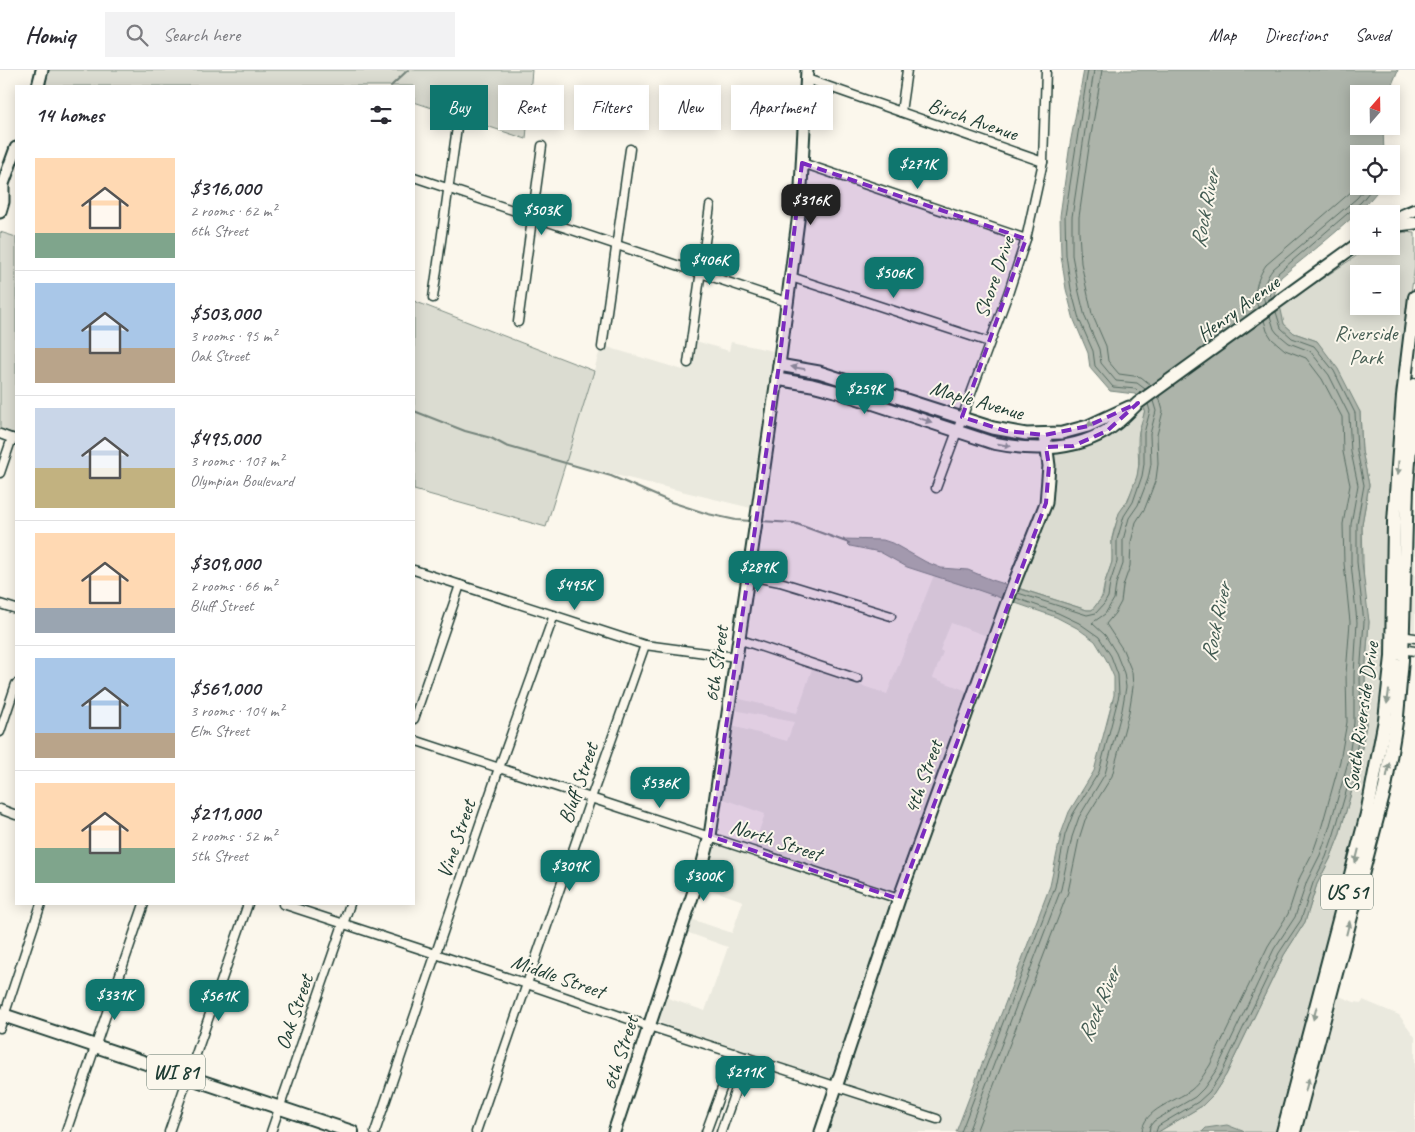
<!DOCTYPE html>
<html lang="en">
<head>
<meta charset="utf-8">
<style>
	:root { --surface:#fff; --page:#f2f2f3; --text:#2b2b33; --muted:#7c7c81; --line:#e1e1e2; --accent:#0f766e }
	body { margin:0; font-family:Caveat,sans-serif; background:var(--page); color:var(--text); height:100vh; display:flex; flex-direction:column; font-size:19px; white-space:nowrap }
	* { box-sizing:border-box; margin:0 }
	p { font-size:16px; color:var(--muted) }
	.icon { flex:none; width:28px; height:28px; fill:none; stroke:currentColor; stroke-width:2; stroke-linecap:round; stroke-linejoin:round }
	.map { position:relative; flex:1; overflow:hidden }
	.side { position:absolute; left:15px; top:15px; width:400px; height:820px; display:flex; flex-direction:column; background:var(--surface); border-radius:0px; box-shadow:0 2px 12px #0003 }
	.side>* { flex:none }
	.guide { position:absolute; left:430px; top:15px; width:475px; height:45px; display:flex; gap:10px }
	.needle { width:32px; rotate:20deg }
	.fabs { position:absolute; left:1350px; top:15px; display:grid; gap:10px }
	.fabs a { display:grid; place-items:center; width:50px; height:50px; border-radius:0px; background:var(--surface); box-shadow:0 2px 12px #0003; font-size:25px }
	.price { position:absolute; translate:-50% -42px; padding:0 11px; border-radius:10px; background:var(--accent); color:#fff; font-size:16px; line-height:32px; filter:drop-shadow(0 1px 2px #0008) }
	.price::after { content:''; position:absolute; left:50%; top:30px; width:15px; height:11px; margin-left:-8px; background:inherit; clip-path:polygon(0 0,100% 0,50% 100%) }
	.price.on { background:#222; color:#fff }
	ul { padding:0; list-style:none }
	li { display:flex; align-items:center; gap:15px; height:125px; padding:0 20px }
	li+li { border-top:1px solid var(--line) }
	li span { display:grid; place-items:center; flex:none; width:140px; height:100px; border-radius:0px; color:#555 }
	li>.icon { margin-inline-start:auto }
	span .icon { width:60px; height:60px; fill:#fffc; stroke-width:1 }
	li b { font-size:21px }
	h2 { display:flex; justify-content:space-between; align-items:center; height:60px; padding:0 20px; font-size:21px }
	.tag { padding:0 18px; border-radius:0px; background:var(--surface); box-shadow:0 2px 12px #0003; font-size:18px; line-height:45px }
	.tag.on { background:var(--accent); color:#fff }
	header { display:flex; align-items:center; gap:30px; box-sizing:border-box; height:70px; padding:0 25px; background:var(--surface); border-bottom:1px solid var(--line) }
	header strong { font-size:24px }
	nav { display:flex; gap:28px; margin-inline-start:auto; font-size:18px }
	.search { width:350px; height:45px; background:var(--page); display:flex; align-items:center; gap:12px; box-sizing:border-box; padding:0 18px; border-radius:0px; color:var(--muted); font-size:19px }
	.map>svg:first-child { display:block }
	.built { fill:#eae9de }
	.green { fill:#dbdcd1; stroke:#7d8c82; fill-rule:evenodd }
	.water { fill:#adb4aa; stroke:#74847b }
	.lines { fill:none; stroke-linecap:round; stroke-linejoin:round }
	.shore { stroke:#586d63; stroke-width:1 }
	.stream { stroke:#74847b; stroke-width:2 }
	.street-casing { stroke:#1f3d34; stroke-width:11 }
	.secondary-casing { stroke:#1f3d34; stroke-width:15 }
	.primary-casing { stroke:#1f3d34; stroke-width:16 }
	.street { stroke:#fbf7ec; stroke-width:8 }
	.secondary { stroke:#fbf7ec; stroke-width:11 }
	.primary { stroke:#fbf7ec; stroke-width:12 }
	.oneway { fill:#8d9a90 }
	.marked { fill:#7b2cbf; fill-opacity:0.2; stroke:#7b2cbf; stroke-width:4; stroke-dasharray:10 6; stroke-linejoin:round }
	.labels { text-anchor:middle; stroke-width:4; stroke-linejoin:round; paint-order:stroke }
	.shield { fill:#fbf7ec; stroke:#61756b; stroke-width:1 }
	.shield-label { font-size:20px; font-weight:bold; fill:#1f3d34 }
	.street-label { font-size:21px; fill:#1f3d34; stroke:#fbf7ec }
	.park-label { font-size:21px; fill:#455d53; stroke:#fbf7ec }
	.water-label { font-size:22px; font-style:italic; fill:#425b52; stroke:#fbf7ec }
</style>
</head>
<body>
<header>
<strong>Homiq</strong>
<div class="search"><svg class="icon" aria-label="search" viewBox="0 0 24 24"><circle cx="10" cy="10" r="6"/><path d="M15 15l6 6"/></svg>Search here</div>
<nav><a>Map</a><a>Directions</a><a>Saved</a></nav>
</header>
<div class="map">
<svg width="1415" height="1062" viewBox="0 0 1415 1062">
	<rect width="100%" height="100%" fill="#fbf7ec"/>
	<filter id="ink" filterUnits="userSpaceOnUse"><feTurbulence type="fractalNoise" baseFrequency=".02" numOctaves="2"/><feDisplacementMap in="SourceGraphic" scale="10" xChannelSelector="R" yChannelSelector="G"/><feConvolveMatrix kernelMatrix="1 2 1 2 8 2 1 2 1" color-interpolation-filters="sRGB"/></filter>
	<g filter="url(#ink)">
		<g class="built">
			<polygon points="696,271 729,281 731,272 773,281 751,438 566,393 600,280 606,281 607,277 683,300 685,293 691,294 694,293"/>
			<polygon points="1415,360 1415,564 1408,555"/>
			<polygon points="934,505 1003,528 990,567 951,553 940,580 943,582 933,608 978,625 1012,532 1056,547 1077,558 1095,571 1106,589 1114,607 1114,625 1094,701 1069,742 1061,764 1050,816 956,1062 826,1062 843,1013 663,954 658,949 658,946 665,927 705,941 728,877 686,862 691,849 732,863 743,831 701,816 713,778 716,776 723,776 751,784 765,744 721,728 732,656 787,671 794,652 734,640 736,628 797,643 812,599 887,624"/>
			<polygon points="1334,924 1354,932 1362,933 1363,930 1399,945 1415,967 1415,1062 1299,1062"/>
		</g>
		<g class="green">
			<polygon points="45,0 532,0 526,69 414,32 414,16 46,16"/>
			<polygon points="0,162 16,167 16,364 0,359"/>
			<path d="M1404 162 1415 163V196L1405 264 1388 573 1372 708 1279 1062H1158L1202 1036 1213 1025 1226 1005 1284 885 1305 852 1317 814 1330 789 1339 766 1359 695 1366 654 1365 605 1369 552 1364 522 1362 454 1369 415 1362 381 1360 342 1317 271 1294 263 1284 254 1279 237 1367 179 1373 176H1391V168ZM1359 204H1391V236H1359Z"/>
			<polygon points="414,231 594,301 546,457 414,420"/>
			<path d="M1143 335C1147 344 1141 352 1139 361 1136 376 1141 392 1137 407 1131 429 1116 445 1112 468 1111 475 1113 483 1112 491 1111 497 1108 503 1106 509 1101 524 1105 528 1092 540H1087L1018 518 1046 442 1054 407 1053 384 1079 380 1104 368Z"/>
		</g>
		<g class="water">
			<path d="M1084 0H1398L1388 24H1359V56H1383L1384 84H1359V116H1380C1373 135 1300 191 1281 207L1278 212 1274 226 1281 240 1284 254 1294 263 1317 271 1338 299 1360 342 1362 381 1369 415 1362 454V492L1369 552 1365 605 1366 654 1359 695 1339 766 1330 789 1317 814 1305 852 1284 885 1226 1005 1213 1025 1202 1036 1158 1062H956L1050 816 1061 764 1069 742 1094 701 1114 625V607L1106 589 1095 571 1077 558 1056 547 975 519 907 497 880 482 850 476 843 469 883 470 892 473 926 492 941 498 968 500 992 510 1087 540H1092L1103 526 1105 512 1112 492V469L1119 443 1128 430 1137 406 1139 394V362L1145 340 1135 324 1110 321 1090 298 1088 283 1074 250 1066 219 1061 185 1060 146 1070 74Z"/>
			<polygon points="1227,1055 1245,1062 1202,1062 1206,1058"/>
		</g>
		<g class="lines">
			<g class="shore">
				<polyline points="1088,0 1065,146 1066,185 1071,219 1079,249 1093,281 1095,296 1113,317 1136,319 1140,323"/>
				<polyline points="1094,0 1072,147 1072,185 1078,218 1085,247 1099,279 1101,293 1116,311 1137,313 1145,319"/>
				<polyline points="1102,0 1089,77 1079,147 1079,162 1081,193 1092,244 1106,276 1108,291 1119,304 1141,307 1151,315"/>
				<path d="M1270 229C1268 220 1273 210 1278 203L1361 132 1374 116"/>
				<path d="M1265 233C1260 221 1266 208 1273 199L1357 128 1367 116"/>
				<path d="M1258 237C1252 223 1258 207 1266 195L1351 122 1359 114"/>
				<polyline points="1018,523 1087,545 1096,543 1104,534 1108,527 1110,513 1117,492 1117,470 1124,446 1133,432 1142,406 1144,394 1144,363 1150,341 1148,334"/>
				<polyline points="961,1062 1055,817 1065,765 1073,744 1099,702 1119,625 1118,605 1111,586 1099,567 1079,553 1058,543 1016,528"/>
				<polyline points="968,1062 1061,819 1072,767 1079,747 1105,704 1122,640 1126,617 1124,603 1116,583 1105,565 1092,553 1105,544 1114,529 1116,514 1123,494 1123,470 1129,448 1138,435 1148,409 1151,394 1150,364 1156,341 1153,331"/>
				<polyline points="976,1062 1068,822 1079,769 1085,750 1112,706 1129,642 1133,617 1132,602 1123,580 1106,554 1115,543 1121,532 1123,516 1130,496 1131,472 1136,452 1145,438 1156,409 1158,394 1157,365 1163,341 1159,326"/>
				<path d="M1142 1062C1143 1039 1175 1032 1191 1020 1199 1014 1204 1004 1210 995L1268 876 1288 844 1300 807 1313 782 1321 759 1340 691 1347 652 1346 604 1350 552 1344 493 1343 454 1350 415 1343 382 1342 347 1322 309 1306 288 1285 280 1272 269 1267 261 1264 250"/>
				<polyline points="1149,1062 1150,1056 1154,1051 1195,1027 1204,1018 1217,999 1274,879 1295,847 1307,811 1320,785 1328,762 1348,692 1354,653 1354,604 1357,552 1351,493 1351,454 1358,415 1351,382 1349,345 1329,305 1310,281 1289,273 1277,263 1274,259 1270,246"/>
				<polyline points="1156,1062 1158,1056 1198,1032 1209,1022 1222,1002 1279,883 1301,850 1313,813 1326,787 1334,764 1354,694 1361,654 1360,605 1364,552 1357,492 1357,454 1364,415 1357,381 1355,343 1334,301 1314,276 1292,268 1281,258 1276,242"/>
			</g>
			<g class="stream">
				<polyline points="391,16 408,0"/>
				<polyline points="414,341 465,361 491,368 506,376 611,406 671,432 708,444 736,450 752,451"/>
				<polyline points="760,451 794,453 849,473"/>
			</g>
			<defs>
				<g id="street">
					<polyline points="807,9 1043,92"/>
					<polyline points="901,42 907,0"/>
					<polyline points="802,93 1026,169"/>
					<polyline points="414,107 787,232"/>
					<polyline points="791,207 989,272"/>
					<polyline points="433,228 458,50"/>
					<polyline points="518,252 542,76"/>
					<polyline points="602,277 630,79"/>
					<polyline points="688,293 710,136"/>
					<polyline points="0,364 16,370"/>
					<polyline points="0,403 12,368"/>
					<polyline points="936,418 1009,221 1026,169 1043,92 1046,0"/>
					<polyline points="414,500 645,575 736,587"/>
					<polyline points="748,506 780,512 891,546"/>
					<polyline points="0,534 16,539"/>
					<polyline points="1400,566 1415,568"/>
					<polyline points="738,569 858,609"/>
					<polyline points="1400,579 1415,581"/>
					<polyline points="414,649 460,515"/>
					<polyline points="0,662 16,614"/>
					<polyline points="414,670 899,829"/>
					<polyline points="0,739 16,745"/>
					<polyline points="283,834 527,914 649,956 937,1049"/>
					<polyline points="0,958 41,834"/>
					<polyline points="66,1062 144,834"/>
					<polyline points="169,1062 248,834"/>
					<polyline points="271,1062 350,834"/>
					<polyline points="375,1062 499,698 554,545"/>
					<polyline points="476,1062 591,728 645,575"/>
					<polyline points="706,1062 735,983"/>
					<polyline points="721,1062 747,987"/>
				</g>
				<g id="secondary">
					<polyline points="38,16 42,0"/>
					<polyline points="0,142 3,132 3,114 16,78"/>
					<polyline points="1391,153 1403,145 1415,140"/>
					<polyline points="1391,156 1415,153"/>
					<polyline points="779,295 819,302 993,358 1026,364 1062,363 1088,356 1129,337"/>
					<path d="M777 309 812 315 835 321 993 373C1031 381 1072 381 1106 361 1118 354 1128 343 1138 333L1359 173"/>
					<polyline points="614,1062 701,800 710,766 779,295 800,136 807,0"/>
					<polyline points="821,1062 899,829 1013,516 1046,433 1049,396 1045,365"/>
				</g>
				<g id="primary">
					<polyline points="0,944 352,1062"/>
					<polyline points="1283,1062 1367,744 1385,650 1392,587 1394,452 1403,326 1415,227"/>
					<polyline points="1294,1062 1385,718 1397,646 1402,590 1407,417 1415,315"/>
				</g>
			</defs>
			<use href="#street" class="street-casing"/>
			<use href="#secondary" class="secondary-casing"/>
			<use href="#primary" class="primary-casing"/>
			<use href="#street" class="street"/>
			<use href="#secondary" class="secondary"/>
			<use href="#primary" class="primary"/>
		</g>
		<defs><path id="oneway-solid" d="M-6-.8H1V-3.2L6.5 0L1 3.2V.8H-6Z" transform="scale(1.25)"/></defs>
		<g class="oneway">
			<use href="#oneway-solid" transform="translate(798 298) rotate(-170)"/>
			<use href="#oneway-solid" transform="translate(925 350) rotate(18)"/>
			<use href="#oneway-solid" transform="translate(1093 353) rotate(156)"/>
			<use href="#oneway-solid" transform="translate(1004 375) rotate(11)"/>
			<use href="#oneway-solid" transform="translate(1398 398) rotate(94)"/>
			<use href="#oneway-solid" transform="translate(1388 627) rotate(98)"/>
			<use href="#oneway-solid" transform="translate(1388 700) rotate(-79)"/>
			<use href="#oneway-solid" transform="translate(1357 786) rotate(104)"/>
			<use href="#oneway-solid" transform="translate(1348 858) rotate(-76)"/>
			<use href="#oneway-solid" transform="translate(1315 943) rotate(105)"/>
			<use href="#oneway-solid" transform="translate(1307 1015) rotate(-75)"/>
		</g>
	</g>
	<path class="marked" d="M802 93 1026 169 962 347 1006 361 1045 365 1088 356 1138 333 1107 361 1073 376 1046 377 1049 396 1046 433 899 829 710 766 779 295Z"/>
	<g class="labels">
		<g class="shield">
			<rect x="1321" y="804.5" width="52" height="35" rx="4"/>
			<rect x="147" y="984.5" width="58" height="35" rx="4"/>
		</g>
		<g class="shield-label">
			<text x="1347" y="829">US 51</text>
			<text x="176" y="1009">WI 81</text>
		</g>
		<g class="street-label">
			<text transform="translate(973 49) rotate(19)" y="7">Birch Avenue</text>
			<text transform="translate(994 207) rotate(-71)" y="7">Shore Drive</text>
			<text transform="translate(1238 238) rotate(-36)" y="7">Henry Avenue</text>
			<text transform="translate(977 330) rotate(16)" y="7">Maple Avenue</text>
			<text transform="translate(716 594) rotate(-82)" y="7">6th Street</text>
			<text transform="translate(1361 647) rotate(-82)" y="7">South Riverside Drive</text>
			<text transform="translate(923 707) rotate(-70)" y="7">4th Street</text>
			<text transform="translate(578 713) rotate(-71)" y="7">Bluff Street</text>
			<text transform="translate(456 769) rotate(-71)" y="7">Vine Street</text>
			<text transform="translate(776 770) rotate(18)" y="7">North Street</text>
			<text transform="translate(558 906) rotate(19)" y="7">Middle Street</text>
			<text transform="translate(294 942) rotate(-71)" y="7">Oak Street</text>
			<text transform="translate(620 983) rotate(-72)" y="7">6th Street</text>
		</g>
		<g class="park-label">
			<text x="1366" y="270">Riverside<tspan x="1366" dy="24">Park</tspan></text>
		</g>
		<g class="water-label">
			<text transform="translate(1204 139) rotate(-79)" y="8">Rock River</text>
			<text transform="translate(1215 552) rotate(-78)" y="8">Rock River</text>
			<text transform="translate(1098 934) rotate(-67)" y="8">Rock River</text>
		</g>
	</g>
</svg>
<div class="fabs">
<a><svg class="needle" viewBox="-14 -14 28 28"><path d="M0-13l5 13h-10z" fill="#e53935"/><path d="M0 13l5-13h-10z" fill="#7c7c81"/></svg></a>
<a><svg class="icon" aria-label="locate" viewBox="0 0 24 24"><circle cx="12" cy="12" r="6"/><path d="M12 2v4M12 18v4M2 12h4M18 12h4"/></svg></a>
<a>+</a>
<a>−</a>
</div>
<b class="price" style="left:918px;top:120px">$271K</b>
<b class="price on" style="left:811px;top:156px">$316K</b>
<b class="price" style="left:542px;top:166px">$503K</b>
<b class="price" style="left:710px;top:216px">$406K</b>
<b class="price" style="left:894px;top:229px">$506K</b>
<b class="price" style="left:865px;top:345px">$259K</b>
<b class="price" style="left:758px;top:523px">$289K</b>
<b class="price" style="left:575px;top:541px">$495K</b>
<b class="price" style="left:660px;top:739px">$536K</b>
<b class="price" style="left:570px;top:822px">$309K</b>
<b class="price" style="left:704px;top:832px">$300K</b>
<b class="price" style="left:115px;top:951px">$331K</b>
<b class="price" style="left:219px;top:952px">$561K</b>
<b class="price" style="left:745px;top:1028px">$211K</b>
<div class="guide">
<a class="tag on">Buy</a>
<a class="tag">Rent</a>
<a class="tag">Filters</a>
<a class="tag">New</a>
<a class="tag">Apartment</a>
</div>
<section class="side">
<h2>14 homes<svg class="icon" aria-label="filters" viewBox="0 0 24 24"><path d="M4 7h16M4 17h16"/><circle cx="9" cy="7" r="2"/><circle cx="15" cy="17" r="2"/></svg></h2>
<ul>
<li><span style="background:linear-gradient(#ffd9b3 75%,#7fa58c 0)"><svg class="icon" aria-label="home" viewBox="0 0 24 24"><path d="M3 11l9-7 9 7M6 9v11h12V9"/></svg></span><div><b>$316,000</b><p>2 rooms · 62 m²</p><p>6th Street</p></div></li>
<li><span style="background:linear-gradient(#a9c7e8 65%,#b9a48a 0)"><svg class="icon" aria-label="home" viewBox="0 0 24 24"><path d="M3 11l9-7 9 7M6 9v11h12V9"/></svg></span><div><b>$503,000</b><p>3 rooms · 95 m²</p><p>Oak Street</p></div></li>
<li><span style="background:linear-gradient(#c9d6e8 60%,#c2b280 0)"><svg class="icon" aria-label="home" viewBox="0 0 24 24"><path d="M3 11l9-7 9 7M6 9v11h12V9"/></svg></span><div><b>$495,000</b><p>3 rooms · 107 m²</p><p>Olympian Boulevard</p></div></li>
<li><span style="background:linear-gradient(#ffd9b3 75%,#9aa5b1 0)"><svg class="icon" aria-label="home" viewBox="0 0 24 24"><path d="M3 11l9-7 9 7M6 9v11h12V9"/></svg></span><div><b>$309,000</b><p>2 rooms · 66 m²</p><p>Bluff Street</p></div></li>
<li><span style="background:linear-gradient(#a9c7e8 75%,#b9a48a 0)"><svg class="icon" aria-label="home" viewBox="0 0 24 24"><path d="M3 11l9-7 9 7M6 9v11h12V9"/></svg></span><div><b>$561,000</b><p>3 rooms · 104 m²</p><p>Elm Street</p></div></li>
<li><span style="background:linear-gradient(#ffd9b3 65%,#7fa58c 0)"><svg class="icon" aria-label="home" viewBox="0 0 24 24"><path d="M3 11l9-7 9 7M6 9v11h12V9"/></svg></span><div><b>$211,000</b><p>2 rooms · 52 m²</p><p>5th Street</p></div></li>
</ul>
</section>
</div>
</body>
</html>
